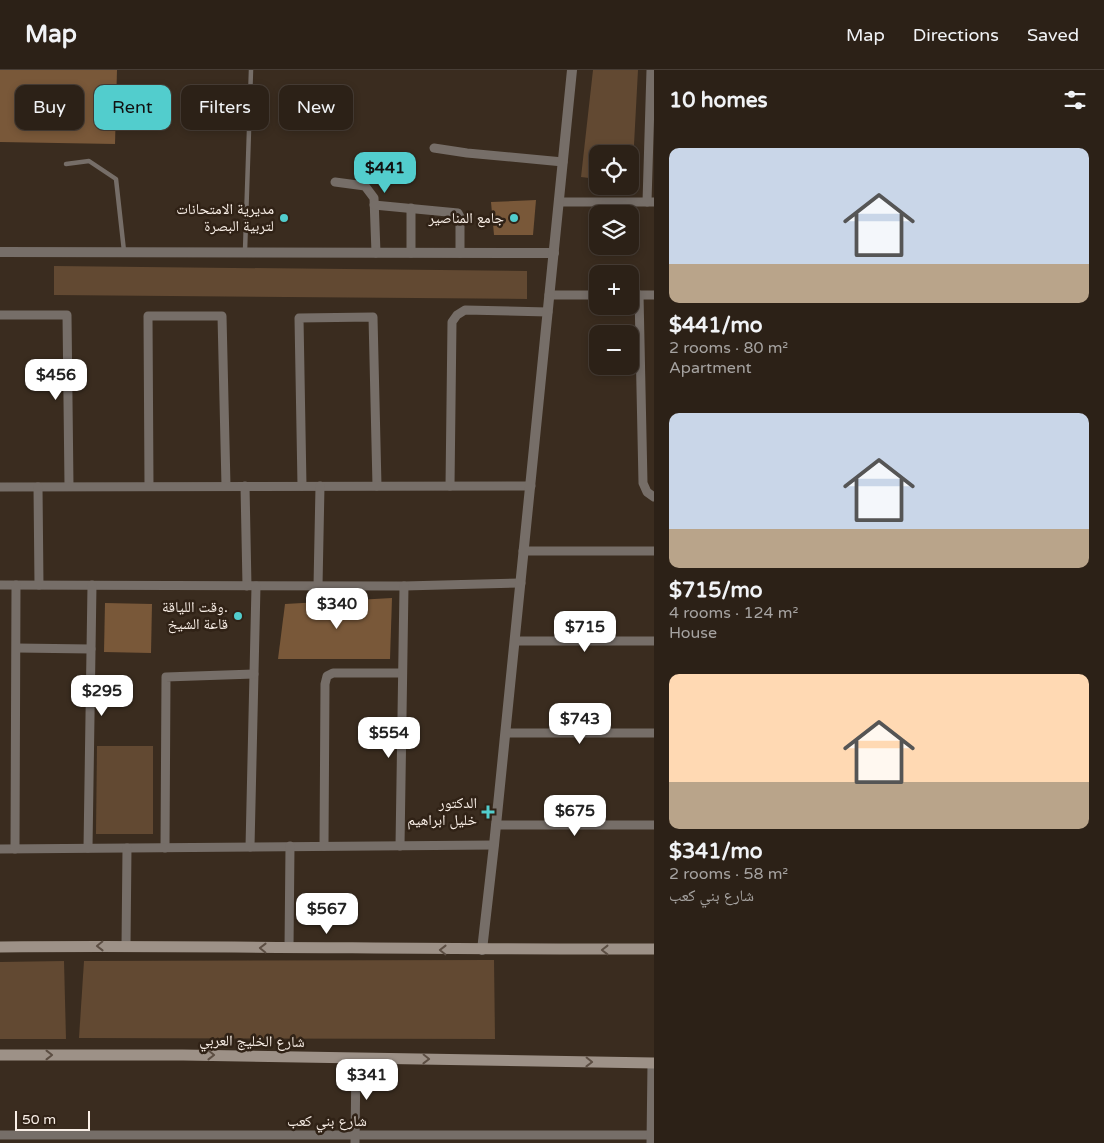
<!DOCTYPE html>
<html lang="en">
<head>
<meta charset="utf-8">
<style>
	:root { --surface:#2c2117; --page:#342920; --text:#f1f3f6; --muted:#a6a3a1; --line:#483e36; --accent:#52cdcd }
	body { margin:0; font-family:"Varela Round","Noto Naskh Arabic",sans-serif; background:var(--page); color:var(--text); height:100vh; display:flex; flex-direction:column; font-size:19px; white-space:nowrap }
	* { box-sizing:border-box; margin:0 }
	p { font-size:16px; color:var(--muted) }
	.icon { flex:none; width:28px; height:28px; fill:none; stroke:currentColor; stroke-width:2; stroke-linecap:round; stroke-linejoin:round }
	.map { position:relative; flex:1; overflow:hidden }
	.sheet { display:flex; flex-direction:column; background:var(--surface); width:450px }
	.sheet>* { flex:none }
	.hud { position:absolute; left:15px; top:15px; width:475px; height:45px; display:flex; gap:10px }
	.controls { position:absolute; left:589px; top:75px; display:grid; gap:10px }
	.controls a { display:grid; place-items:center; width:50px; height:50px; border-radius:10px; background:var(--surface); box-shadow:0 2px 8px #0003,0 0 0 1px var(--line); font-size:25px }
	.scale { position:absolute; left:15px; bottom:12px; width:75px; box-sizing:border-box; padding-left:5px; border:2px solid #f9efe7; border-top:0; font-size:14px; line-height:18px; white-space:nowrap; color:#f9efe7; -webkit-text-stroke:4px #302216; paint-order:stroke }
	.price { position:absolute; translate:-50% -42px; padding:0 11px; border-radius:10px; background:#fff; color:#222; font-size:16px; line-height:32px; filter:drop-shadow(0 1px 2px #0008) }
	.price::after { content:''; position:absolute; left:50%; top:30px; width:15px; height:11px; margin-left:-8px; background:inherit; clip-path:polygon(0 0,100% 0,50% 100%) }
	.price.selected { background:var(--accent); color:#111 }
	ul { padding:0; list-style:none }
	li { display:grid; align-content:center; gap:10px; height:265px; padding:0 15px }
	li span { display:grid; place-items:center; height:155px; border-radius:10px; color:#555 }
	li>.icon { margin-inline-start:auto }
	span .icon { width:90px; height:90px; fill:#fffc; stroke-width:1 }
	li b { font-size:21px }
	h2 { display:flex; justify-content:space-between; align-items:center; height:60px; padding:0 15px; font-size:21px }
	.chip { padding:0 18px; border-radius:10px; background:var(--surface); box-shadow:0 2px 8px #0003,0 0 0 1px var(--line); font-size:18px; line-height:45px }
	.chip.selected { background:var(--accent); color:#111 }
	header { display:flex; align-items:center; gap:30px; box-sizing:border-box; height:70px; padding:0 25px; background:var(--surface); border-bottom:1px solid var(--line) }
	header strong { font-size:24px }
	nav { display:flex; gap:28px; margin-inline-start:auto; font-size:18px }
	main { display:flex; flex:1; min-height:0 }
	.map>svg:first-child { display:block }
	.green { fill:#624932 }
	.building { fill:#795839 }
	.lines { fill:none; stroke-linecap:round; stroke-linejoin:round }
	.service { stroke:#766e68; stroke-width:4.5 }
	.minor { stroke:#766e68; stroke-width:9 }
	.tertiary { stroke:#766e68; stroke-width:10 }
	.secondary { stroke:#9d9187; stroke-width:11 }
	.oneway { stroke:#5c4e43 }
	.poi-dot { fill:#52cdcd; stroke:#302216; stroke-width:2 }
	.labels { text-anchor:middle; stroke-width:5; stroke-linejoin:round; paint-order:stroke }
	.poi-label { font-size:15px; fill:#f9efe7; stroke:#302216; text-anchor:end }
	.street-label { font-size:15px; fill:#f9efe7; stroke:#302216 }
</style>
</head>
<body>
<header>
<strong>Map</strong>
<nav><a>Map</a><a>Directions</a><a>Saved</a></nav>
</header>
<main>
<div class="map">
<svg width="654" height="1073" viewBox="0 0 654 1073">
	<rect width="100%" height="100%" fill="#3a2c1f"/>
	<g class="green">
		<polygon points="593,0 638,0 632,112 630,111 630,84 598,84 597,109 581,107"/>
		<polygon points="54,196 527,201 527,229 54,225"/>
		<polygon points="97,676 153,676 153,764 96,764"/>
		<polygon points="494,890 495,969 79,968 84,891"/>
		<polygon points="64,891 66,969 0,969 0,892"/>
	</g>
	<g class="building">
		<polygon points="0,0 117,0 115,74 0,72"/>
		<polygon points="536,130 533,165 494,165 491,132"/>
		<polygon points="392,528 390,589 278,589 285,534"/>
		<polygon points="105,533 152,534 151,583 104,582"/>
	</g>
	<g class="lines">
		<g class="service">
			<polyline points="66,94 89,91 116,109 124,181"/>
			<polyline points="245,181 251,0"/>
		</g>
		<g class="minor">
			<polyline points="434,78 467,83 563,92"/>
			<polyline points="335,112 365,116 374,128 376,183"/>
			<polyline points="559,132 654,132"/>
			<polyline points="647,132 651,0"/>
			<polyline points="374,135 458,143 460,147 460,183"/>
			<polyline points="411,183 411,138"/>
			<polyline points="549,225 598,225"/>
			<polyline points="630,225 654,225"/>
			<polyline points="639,225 643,413 647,422 654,427"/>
			<polyline points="0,245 67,245 69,416"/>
			<polyline points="149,416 148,246 222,246 226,416"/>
			<polyline points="245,416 247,516"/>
			<polyline points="302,416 299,248 373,247 377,416"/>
			<polyline points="450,416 452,252 457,245 465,240 548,242"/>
			<polyline points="0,417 531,416"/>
			<polyline points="38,417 39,515"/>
			<polyline points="523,481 654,481"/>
			<polyline points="0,515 404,516 521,513"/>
			<polyline points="318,516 320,416"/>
			<polyline points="515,571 654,571"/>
			<polyline points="17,578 91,579"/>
			<polyline points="506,663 654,663"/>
			<polyline points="496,755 654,755"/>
			<polyline points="324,776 325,614 327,606 333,603 402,603"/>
			<polyline points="400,776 404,516"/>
			<polyline points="250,777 256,516"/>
			<polyline points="88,778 92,515"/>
			<polyline points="165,778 166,607 254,604"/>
			<polyline points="0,779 494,775"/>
			<polyline points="15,779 16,515"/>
			<polyline points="126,876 127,778"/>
			<polyline points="289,878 290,776"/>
			<polyline points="0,1065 654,1065"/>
			<polyline points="355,1073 356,988"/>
			<polyline points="651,1073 652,993"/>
		</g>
		<g class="tertiary">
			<polyline points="0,182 554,183"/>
			<polyline points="482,880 494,775 572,0"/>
		</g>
		<g class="secondary">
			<path d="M0 877C218 875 436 880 654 879"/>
			<polyline points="0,985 183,985 654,993"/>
		</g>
	</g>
	<defs><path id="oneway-chevron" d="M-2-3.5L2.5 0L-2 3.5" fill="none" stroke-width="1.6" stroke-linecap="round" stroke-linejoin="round" transform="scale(1.25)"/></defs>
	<g class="oneway">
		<use href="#oneway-chevron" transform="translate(100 876) rotate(179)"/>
		<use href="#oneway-chevron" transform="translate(263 878) rotate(-179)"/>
		<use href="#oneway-chevron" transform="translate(443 880) rotate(-179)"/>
		<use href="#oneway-chevron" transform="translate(605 880) rotate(180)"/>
		<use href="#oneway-chevron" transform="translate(49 985)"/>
		<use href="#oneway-chevron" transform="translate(211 985) rotate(1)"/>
		<use href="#oneway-chevron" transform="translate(426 989) rotate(1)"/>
		<use href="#oneway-chevron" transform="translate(589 992) rotate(1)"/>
	</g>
	<g class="poi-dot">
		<circle cx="284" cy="148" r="5"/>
		<circle cx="514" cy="148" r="5"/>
		<circle cx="238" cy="546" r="5"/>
		<path d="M485.5 734.5h5v5h5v5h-5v5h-5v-5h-5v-5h5z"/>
	</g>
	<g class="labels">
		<g class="poi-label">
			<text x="274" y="144">مديرية الامتحانات<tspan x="274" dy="17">لتربية البصرة</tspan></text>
			<text x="504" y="153">جامع المناصير</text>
			<text x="228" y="542">وقت اللياقة.<tspan x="228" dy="17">قاعة الشيخ</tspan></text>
			<text x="477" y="738">الدكتور<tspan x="477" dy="17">خليل ابراهيم</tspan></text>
		</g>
		<g class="street-label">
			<text transform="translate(252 971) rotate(1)" y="5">شارع الخليج العربي</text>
			<text x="327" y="1056">شارع بني كعب</text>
		</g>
	</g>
</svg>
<div class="controls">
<a><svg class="icon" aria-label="locate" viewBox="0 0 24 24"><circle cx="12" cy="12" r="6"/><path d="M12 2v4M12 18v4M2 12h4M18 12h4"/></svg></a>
<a><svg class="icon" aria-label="layers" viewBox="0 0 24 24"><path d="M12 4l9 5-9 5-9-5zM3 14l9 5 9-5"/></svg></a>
<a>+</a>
<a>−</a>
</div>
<div class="scale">50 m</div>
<b class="price selected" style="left:385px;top:124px">$441</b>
<b class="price" style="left:56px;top:331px">$456</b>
<b class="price" style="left:337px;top:560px">$340</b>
<b class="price" style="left:585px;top:583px">$715</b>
<b class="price" style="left:102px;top:647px">$295</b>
<b class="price" style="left:580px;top:675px">$743</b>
<b class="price" style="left:389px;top:689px">$554</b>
<b class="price" style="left:575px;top:767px">$675</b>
<b class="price" style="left:327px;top:865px">$567</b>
<b class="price" style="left:367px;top:1031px">$341</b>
<div class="hud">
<a class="chip">Buy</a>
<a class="chip selected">Rent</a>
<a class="chip">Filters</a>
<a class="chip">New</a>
</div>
</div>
<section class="sheet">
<h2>10 homes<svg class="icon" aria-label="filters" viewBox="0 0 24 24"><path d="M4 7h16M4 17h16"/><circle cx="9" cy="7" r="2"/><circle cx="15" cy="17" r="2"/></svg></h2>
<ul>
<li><span style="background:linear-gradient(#c9d6e8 75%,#b9a48a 0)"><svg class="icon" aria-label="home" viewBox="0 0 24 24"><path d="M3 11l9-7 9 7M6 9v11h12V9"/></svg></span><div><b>$441/mo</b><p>2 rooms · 80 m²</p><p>Apartment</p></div></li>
<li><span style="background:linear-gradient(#c9d6e8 75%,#b9a48a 0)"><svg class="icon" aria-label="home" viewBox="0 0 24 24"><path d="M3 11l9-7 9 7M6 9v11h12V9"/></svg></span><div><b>$715/mo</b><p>4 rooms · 124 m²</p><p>House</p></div></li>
<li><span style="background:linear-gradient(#ffd9b3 70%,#b9a48a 0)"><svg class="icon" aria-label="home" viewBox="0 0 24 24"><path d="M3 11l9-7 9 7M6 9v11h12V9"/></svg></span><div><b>$341/mo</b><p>2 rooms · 58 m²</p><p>شارع بني كعب</p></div></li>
</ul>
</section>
</main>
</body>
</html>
